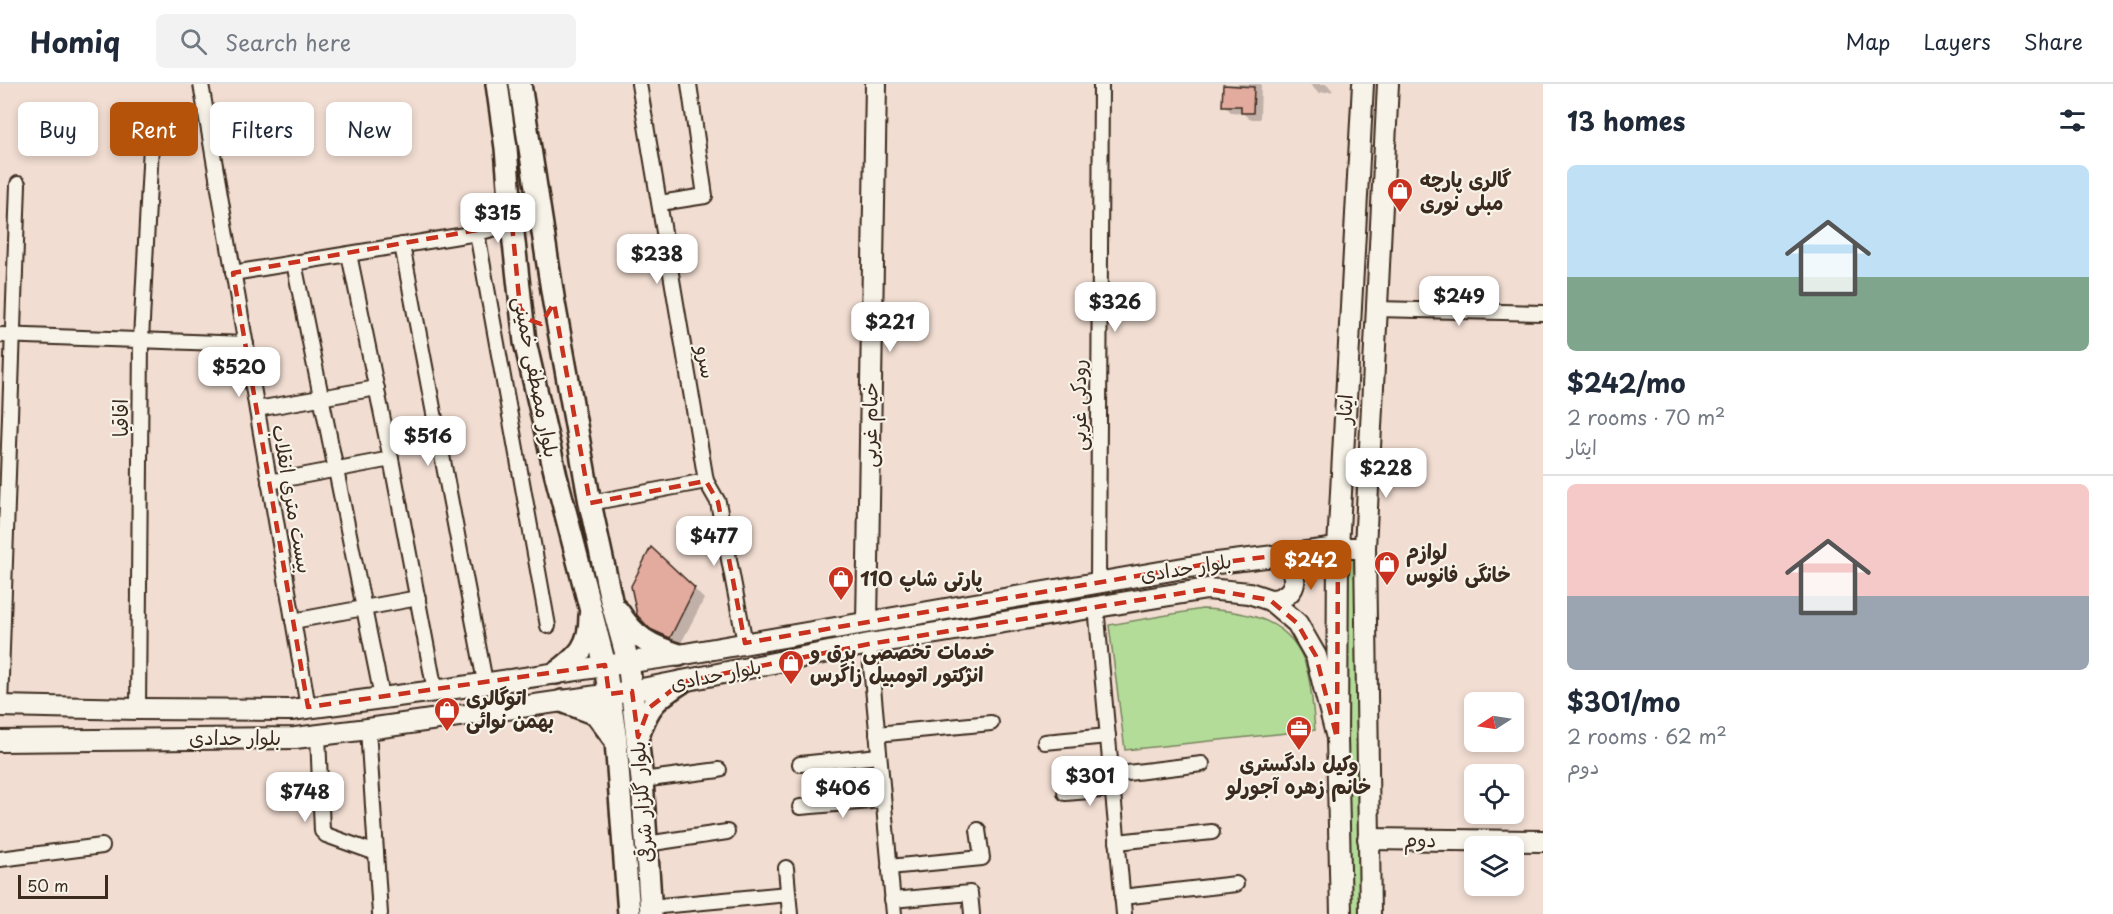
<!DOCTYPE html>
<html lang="en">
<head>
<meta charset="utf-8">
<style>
	:root { --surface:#fff; --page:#f2f2f3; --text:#1f2937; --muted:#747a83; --line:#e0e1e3; --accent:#b45309 }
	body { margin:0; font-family:"Playpen Sans","Playpen Sans Arabic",sans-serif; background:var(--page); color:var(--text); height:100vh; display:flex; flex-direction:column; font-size:22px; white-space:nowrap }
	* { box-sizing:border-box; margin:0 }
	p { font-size:20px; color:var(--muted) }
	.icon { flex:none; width:33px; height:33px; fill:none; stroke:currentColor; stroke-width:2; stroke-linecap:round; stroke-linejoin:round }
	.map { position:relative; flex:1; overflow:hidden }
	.drawer { display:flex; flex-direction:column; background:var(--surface); width:570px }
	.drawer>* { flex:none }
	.top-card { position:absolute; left:18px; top:18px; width:570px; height:54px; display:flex; gap:12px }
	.needle { width:39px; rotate:258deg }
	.buttons { position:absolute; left:1464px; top:608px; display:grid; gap:12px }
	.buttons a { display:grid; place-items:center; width:60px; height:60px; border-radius:9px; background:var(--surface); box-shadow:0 3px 9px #0003; font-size:30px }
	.scale { position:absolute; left:18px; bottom:15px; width:90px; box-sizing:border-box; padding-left:6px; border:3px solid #3b2a1e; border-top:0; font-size:16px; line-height:21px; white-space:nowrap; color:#3b2a1e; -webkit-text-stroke:4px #f7f3e8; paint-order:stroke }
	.price { position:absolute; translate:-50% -51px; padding:0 14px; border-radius:12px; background:#fff; color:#222; font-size:20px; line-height:39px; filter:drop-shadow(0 2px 3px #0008) }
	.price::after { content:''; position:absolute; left:50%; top:36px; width:18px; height:14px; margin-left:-9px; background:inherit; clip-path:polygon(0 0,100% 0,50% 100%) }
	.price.active { background:var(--accent); color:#fff }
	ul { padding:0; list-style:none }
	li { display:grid; align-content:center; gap:12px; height:318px; padding:0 24px }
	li+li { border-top:2px solid var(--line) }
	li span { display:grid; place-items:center; height:186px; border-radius:9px; color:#555 }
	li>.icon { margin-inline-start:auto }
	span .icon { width:108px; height:108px; fill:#fffc; stroke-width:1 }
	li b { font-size:26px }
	h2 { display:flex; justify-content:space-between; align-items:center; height:72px; padding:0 24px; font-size:26px }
	.chip { padding:0 21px; border-radius:9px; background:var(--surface); box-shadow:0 3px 9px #0003; font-size:21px; line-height:54px }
	.chip.active { background:var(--accent); color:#fff }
	header { display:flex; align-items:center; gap:36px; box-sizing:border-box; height:84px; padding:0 30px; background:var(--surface); border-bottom:2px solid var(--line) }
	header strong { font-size:28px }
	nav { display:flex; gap:33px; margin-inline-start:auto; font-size:21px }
	.search { width:420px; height:54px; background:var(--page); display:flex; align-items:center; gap:15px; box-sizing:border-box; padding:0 21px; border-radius:9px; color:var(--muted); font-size:22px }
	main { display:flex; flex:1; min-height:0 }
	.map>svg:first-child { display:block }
	.green { fill:#b3dc99; stroke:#77835c; stroke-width:1.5 }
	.shadow { fill:#0003 }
	.building { fill:#e3aa9e; stroke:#3b2a1e; stroke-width:1.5 }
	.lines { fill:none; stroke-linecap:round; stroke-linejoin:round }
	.street-casing { stroke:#3b2a1e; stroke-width:18 }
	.secondary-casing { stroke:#3b2a1e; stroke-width:24 }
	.primary-casing { stroke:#3b2a1e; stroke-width:26 }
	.street { stroke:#f7f3e8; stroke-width:14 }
	.secondary { stroke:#f7f3e8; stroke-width:20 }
	.primary { stroke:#f7f3e8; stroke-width:21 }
	.marked { fill:none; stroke:#c8321e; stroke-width:4.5; stroke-dasharray:12 8; stroke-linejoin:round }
	.labels { text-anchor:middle; stroke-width:4.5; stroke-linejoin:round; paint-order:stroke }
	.poi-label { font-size:20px; font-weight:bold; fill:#3b2a1e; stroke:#f7f3e8; text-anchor:start }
	.street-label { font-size:20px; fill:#3b2a1e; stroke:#f7f3e8 }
</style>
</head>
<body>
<header>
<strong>Homiq</strong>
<div class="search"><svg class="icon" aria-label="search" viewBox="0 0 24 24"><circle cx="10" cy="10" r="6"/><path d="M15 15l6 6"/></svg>Search here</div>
<nav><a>Map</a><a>Layers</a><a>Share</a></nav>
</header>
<main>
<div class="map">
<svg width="1543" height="830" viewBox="0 0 1543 830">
	<rect width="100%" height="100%" fill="#f1ddd2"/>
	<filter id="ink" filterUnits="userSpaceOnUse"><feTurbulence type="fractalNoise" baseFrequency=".0167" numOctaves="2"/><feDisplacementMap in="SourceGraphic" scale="12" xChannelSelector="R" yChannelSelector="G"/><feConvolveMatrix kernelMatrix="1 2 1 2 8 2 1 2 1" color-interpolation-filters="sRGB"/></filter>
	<g filter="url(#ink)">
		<g class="green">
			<polygon points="1342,470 1357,471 1364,830 1347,830"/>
			<path d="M1202 525C1247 527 1294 535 1307 586 1312 605 1313 626 1315 646L1125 666 1109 541Z"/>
		</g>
		<g class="shadow">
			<polygon points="1225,0 1261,0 1260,35 1249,35 1243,29 1231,28 1224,21"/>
			<polygon points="1310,0 1327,0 1333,7 1318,9"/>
			<polygon points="694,505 704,515 679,563 662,554 638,530"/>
		</g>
		<g class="building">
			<polygon points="1223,1 1254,3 1253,29 1241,29 1241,22 1222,22"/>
			<polygon points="651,463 695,504 670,554 650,545 637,531 631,502"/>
		</g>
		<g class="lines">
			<defs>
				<g id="street">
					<polyline points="201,0 308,623"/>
					<polyline points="639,0 706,397 718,418 745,559"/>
					<polyline points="660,119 705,112 689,0"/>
					<polyline points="477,149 548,542"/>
					<polyline points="402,161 485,598"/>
					<polyline points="349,170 391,375 435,607"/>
					<polyline points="294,179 382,613"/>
					<polyline points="233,189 477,149 512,140"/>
					<polyline points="1376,225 1543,229"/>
					<polyline points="0,251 246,260"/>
					<polyline points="257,325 377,304"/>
					<polyline points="269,398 391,375"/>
					<polyline points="590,419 706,397"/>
					<polyline points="1098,498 1101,0"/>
					<polyline points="1096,522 1124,830"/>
					<polyline points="293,537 418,514"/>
					<polyline points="869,560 894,830"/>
					<polyline points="0,622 18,100"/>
					<polyline points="138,625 141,256 152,42"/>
					<polyline points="368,645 380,830"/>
					<polyline points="877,650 991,639"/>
					<polyline points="318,651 322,747 326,751 376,769"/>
					<polyline points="1045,658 1108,652"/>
					<polyline points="800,680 879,672"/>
					<polyline points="1111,691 1202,680"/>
					<polyline points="642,696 719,686"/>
					<polyline points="1065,709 1113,705"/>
					<polyline points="800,723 883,716"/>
					<polyline points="1117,758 1212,748"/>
					<polyline points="646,760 727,748"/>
					<polyline points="0,775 102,762"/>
					<polyline points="889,783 982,774 978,746"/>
					<polyline points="786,784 790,830"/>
					<polyline points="1122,813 1236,800"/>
					<polyline points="892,816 970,809 972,830"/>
					<polyline points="650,823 788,810"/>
				</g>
				<g id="secondary">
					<path d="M1270 516C1285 516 1300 504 1292 487 1290 481 1284 476 1280 471"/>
					<polyline points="867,538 876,0"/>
					<polyline points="0,622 138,625 291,626 435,607 679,571 1201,481 1338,464 1365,464"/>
					<polyline points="0,657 295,654 368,645 632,607 869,560 1207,505 1249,509 1270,516 1297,539 1316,572 1337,654"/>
					<polyline points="1368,755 1543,757"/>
					<polyline points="1341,830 1337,654 1338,464 1363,0"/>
					<polyline points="1370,830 1365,464 1388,0"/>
				</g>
				<g id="primary">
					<polyline points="497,0 506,64 512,140 525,258 556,392 605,581 616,657 629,830"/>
					<polyline points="520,0 554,219 590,419 611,516 628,577 642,696 651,830"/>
					<path d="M618 527C635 554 650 562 679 571"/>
					<path d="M556 589C579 572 590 562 590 532"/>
					<polyline points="562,617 596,630 613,653"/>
					<path d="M639 650C648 621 657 614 682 598"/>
				</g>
			</defs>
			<use href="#street" class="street-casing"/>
			<use href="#secondary" class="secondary-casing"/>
			<use href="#primary" class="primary-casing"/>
			<use href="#street" class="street"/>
			<use href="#secondary" class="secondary"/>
			<use href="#primary" class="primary"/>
		</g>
	</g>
	<path class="marked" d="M512 140 520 224 530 236 541 240 554 219 590 419 706 397 718 418 745 559 1201 481 1338 464 1337 654 1316 572 1297 539 1270 516 1207 505 869 560 682 598 649 624 638 653 632 607 609 610 605 581 308 623 233 189Z"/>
	<defs>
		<symbol id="shop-pin" viewBox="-11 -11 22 30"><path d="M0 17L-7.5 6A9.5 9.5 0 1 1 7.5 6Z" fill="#c8321e" stroke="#f7f3e8"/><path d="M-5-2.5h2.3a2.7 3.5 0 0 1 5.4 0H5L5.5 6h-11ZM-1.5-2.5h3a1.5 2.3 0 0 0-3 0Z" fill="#fff"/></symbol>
		<symbol id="office-pin" viewBox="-11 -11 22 30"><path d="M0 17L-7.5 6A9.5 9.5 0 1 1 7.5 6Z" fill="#c8321e" stroke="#f7f3e8"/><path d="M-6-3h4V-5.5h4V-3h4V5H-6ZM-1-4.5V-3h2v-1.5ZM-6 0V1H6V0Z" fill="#fff"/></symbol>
	</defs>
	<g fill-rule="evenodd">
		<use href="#shop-pin" x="1385" y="92" width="30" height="40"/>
		<use href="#shop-pin" x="1372" y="465" width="30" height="40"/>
		<use href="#shop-pin" x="826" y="480" width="30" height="40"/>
		<use href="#shop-pin" x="776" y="564" width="30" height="40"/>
		<use href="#shop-pin" x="432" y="611" width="30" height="40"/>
		<use href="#office-pin" x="1284" y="630" width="30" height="40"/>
	</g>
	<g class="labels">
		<g class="poi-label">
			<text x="1420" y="103">گالری پارچه<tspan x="1420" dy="23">مبلی نوری</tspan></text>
			<text x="1406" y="475">لوازم<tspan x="1406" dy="23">خانگی فانوس</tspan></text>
			<text x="860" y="502">پارتی شاپ 110</text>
			<text x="810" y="575">خدمات تخصصی برق و<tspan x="810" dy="23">انژکتور اتومبیل زاگرس</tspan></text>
			<text x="466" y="621">اتوگالری<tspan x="466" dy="23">بهمن نوائی</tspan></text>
			<text x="1299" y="687" text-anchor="middle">وکیل دادگستری<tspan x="1299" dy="23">خانم زهره آجورلو</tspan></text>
		</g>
		<g class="street-label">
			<text transform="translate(706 278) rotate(81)" y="7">سرو</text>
			<text transform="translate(536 293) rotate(79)" y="7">بلوار مصطفی خمینی</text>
			<text transform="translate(1079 321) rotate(-90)" y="7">رودکی غربی</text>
			<text transform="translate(1345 325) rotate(-87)" y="7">ایثار</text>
			<text transform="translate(121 334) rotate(-90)" y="7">اقاقیا</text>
			<text transform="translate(870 341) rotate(-89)" y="7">خیام غربی</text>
			<text transform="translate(292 415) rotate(80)" y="7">بیست متری انقلاب</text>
			<text transform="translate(1186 484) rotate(-9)" y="7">بلوار حدادی</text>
			<text transform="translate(716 591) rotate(-11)" y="7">بلوار حدادی</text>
			<text x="235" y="661">بلوار حدادی</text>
			<text transform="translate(642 718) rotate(-94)" y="7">بلوار گلزار شرقی</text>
			<text transform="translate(1420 756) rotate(1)" y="7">دوم</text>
		</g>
	</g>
</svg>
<div class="buttons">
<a><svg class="needle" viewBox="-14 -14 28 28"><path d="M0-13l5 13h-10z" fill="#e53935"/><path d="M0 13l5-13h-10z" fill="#747a83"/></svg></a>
<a><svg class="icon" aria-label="locate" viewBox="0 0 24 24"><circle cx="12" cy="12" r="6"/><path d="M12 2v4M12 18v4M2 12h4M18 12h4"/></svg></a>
<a><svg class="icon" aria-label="layers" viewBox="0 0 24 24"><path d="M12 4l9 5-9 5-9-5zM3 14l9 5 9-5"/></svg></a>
</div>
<div class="scale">50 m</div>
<b class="price" style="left:498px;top:160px">$315</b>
<b class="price" style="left:657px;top:201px">$238</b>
<b class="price" style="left:1459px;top:243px">$249</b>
<b class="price" style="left:1115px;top:249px">$326</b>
<b class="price" style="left:890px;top:269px">$221</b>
<b class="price" style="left:239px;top:314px">$520</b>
<b class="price" style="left:428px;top:383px">$516</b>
<b class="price" style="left:1386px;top:415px">$228</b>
<b class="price" style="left:714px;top:483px">$477</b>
<b class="price active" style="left:1311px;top:507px">$242</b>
<b class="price" style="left:1090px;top:723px">$301</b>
<b class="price" style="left:843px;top:735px">$406</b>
<b class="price" style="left:305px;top:739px">$748</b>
<div class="top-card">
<a class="chip">Buy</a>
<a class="chip active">Rent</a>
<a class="chip">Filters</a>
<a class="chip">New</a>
</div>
</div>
<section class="drawer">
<h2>13 homes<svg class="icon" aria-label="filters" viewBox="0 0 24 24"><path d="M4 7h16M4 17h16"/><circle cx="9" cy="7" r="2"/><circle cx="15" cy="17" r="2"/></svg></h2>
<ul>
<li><span style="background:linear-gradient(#bfe0f5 60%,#7fa58c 0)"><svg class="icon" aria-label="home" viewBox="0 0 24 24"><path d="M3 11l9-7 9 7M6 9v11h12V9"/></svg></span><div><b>$242/mo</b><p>2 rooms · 70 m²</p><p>ایثار</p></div></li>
<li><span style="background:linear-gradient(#f6c9c9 60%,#9aa5b1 0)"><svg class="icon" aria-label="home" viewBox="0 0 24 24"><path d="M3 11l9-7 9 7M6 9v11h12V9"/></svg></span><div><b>$301/mo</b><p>2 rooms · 62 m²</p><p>دوم</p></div></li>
</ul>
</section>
</main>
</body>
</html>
